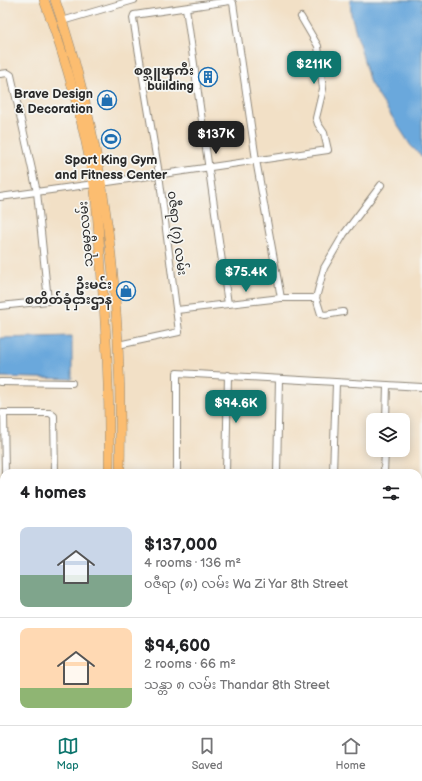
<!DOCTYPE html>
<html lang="en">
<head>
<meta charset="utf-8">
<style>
	:root { --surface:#fff; --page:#f6f6f6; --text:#202124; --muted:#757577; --line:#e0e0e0; --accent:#0f766e }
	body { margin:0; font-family:"Balsamiq Sans","Noto Sans Myanmar",sans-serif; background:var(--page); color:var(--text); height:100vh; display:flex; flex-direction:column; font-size:15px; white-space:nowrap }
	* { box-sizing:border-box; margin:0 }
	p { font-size:13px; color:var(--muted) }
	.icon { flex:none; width:22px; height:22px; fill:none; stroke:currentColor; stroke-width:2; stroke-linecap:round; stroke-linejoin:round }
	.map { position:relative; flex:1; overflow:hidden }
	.sheet { position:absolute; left:0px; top:469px; width:422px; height:256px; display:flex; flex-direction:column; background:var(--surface); border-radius:12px 12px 0 0; box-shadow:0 2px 10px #0003 }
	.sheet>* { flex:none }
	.fabs { position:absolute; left:366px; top:413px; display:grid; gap:8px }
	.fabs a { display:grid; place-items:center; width:44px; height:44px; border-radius:8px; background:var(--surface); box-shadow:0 2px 10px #0003; font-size:20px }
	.price { position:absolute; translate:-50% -34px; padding:0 9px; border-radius:8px; background:var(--accent); color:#fff; font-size:13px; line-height:26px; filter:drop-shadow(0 1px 2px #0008) }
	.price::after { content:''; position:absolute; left:50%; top:24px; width:12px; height:9px; margin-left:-6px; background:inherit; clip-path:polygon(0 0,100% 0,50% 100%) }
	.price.active { background:#222; color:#fff }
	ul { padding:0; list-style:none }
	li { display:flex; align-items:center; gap:12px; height:100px; padding:0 20px }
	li+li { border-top:1px solid var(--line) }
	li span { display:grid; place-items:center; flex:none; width:112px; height:80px; border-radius:8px; color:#555 }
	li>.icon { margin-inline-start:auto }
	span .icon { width:48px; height:48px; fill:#fffc; stroke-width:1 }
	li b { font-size:17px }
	h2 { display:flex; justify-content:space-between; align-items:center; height:48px; padding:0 20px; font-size:17px }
	.tabs { display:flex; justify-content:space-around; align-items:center; height:56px; border-top:1px solid var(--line); background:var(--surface); font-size:11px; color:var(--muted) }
	.tabs a { display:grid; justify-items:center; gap:2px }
	.tabs .active { color:var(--accent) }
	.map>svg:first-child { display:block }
	.built { fill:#e3d3f2 }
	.water { fill:#6ba8dc; stroke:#4b6a84 }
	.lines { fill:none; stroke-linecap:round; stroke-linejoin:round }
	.street-casing { stroke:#8e8678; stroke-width:8 }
	.primary-casing { stroke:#8e8678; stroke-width:10 }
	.street { stroke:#fff; stroke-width:6 }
	.primary { stroke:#fcbd6f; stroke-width:9 }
	.labels { text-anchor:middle; stroke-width:3.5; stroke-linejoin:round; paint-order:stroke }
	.poi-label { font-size:13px; font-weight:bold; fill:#2b2b2b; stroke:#f6f6f2; text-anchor:end }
	.street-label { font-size:13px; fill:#2b2b2b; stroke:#f6f6f2 }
</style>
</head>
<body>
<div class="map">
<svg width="422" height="725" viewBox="0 0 422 725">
	<rect width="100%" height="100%" fill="#f6f6f2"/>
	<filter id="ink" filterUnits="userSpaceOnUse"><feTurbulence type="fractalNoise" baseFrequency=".025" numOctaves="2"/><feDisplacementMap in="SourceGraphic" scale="8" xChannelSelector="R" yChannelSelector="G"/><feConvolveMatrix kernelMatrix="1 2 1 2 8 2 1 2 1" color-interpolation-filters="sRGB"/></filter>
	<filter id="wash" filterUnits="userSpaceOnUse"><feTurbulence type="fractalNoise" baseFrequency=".012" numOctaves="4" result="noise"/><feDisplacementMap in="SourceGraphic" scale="16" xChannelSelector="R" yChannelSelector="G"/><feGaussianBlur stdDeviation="0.9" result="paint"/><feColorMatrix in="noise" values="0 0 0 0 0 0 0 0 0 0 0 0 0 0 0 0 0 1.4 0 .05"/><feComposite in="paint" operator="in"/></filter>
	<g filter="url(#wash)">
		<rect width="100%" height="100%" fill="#f2e0c6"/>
		<rect class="built" x="237" y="721" width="73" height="4"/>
		<g class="water">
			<polygon points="350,0 422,0 422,157 411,146 370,83 351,14"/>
			<polygon points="72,336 72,379 0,377 0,338"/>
		</g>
	</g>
	<g filter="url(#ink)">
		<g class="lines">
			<defs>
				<g id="street">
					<polyline points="186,8 228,304"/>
					<polyline points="62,21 134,0"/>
					<polyline points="0,74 8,73 11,75 37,192 48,301 0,306"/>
					<polyline points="101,183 328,150 324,133 318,124 316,118 323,89 318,46 301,17"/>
					<polyline points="0,197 94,184"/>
					<polyline points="177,310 281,298 316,298"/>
					<polyline points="343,312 325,315 321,314 316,298 324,268 344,234 381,185"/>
					<polyline points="118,345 179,332 159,174 133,18 134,15 230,1 233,3 256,160 281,298"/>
					<polyline points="0,382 72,383"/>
					<polyline points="0,413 50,413 54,416 55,473"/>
					<polyline points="4,413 5,473"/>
					<polyline points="386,420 387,385"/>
					<polyline points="177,473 177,373 422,387"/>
					<polyline points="226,473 228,375"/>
					<polyline points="277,473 279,379"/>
					<polyline points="333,473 336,383"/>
					<polyline points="384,473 385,450"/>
					<polyline points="0,511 4,511"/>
					<polyline points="418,532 422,532"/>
					<polyline points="0,569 4,523"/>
					<polyline points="0,631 4,631"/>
					<polyline points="418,655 422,656"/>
					<polyline points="0,713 4,714"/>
					<polyline points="73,721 95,723"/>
				</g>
				<g id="primary">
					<path d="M44 0C65 57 84 124 94 184 98 211 99 240 101 268 107 336 110 404 109 473"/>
					<path d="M55 0C108 149 123 316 120 473"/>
					<polyline points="93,725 93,721"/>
					<polyline points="103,725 104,721"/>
				</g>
			</defs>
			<use href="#street" class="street-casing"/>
			<use href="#primary" class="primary-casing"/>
			<use href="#street" class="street"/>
			<use href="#primary" class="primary"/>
		</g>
	</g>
	<defs>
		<symbol id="building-ring" viewBox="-11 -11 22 22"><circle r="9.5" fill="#f6f6f2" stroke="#1f6fb2" stroke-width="1.5"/><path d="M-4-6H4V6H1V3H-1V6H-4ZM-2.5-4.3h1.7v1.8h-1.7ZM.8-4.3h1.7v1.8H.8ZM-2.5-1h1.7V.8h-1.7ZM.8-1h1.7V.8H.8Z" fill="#1f6fb2"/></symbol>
		<symbol id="shop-ring" viewBox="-11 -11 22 22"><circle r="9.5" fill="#f6f6f2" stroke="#1f6fb2" stroke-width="1.5"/><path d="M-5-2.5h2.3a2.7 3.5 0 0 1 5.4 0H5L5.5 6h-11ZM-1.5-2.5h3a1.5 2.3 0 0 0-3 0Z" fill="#1f6fb2"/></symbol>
		<symbol id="stadium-ring" viewBox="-11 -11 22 22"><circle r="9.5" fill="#f6f6f2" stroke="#1f6fb2" stroke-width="1.5"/><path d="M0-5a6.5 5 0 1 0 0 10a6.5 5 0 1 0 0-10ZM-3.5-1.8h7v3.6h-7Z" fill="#1f6fb2"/></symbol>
	</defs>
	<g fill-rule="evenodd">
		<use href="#building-ring" x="197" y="66" width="22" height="22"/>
		<use href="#shop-ring" x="96" y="89" width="22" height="22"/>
		<use href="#stadium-ring" x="100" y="128" width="22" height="22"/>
		<use href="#shop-ring" x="115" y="280" width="22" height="22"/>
	</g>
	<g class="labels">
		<g class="poi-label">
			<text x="194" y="75">စစ္သူၾကီး<tspan x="194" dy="15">building</tspan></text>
			<text x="93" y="98">Brave Design<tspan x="93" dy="15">&amp; Decoration</tspan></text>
			<text x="111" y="164" text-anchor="middle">Sport King Gym<tspan x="111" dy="15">and Fitness Center</tspan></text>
			<text x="112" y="289">ဦးမင်း<tspan x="112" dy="15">စတိတ်ခုံငှားဌာန</tspan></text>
		</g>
		<g class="street-label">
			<text transform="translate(178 233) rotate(83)" y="5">၀ဇီရာ (၇) လမ်း</text>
			<text transform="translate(85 234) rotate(-95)" y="5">သုဓမ္မာလမ်း</text>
		</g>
	</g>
</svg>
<div class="fabs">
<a><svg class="icon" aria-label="layers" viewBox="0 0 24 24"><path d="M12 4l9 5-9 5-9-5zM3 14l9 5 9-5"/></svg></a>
</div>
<b class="price" style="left:314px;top:85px">$211K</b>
<b class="price active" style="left:216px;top:155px">$137K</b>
<b class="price" style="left:246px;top:293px">$75.4K</b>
<b class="price" style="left:236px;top:424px">$94.6K</b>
<section class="sheet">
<h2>4 homes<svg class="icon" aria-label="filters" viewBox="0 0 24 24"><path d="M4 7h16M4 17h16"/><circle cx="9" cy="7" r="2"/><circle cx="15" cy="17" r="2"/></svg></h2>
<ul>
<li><span style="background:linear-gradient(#c9d6e8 60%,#7fa58c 0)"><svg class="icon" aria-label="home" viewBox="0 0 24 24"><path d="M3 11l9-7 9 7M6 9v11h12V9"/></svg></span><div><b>$137,000</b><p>4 rooms · 136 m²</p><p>၀ဇီရာ (၈) လမ်း Wa Zi Yar 8th Street</p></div></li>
<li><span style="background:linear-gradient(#ffd9b3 75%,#8fb573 0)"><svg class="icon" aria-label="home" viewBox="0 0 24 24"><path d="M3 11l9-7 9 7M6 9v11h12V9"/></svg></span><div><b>$94,600</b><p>2 rooms · 66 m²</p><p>သန္တာ ၈ လမ်း Thandar 8th Street</p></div></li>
</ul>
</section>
</div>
<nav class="tabs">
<a class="active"><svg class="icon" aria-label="map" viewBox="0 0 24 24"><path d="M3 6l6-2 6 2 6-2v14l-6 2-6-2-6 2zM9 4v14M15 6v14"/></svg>Map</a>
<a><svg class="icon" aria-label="saved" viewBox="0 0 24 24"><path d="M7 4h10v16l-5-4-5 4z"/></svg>Saved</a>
<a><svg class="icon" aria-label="home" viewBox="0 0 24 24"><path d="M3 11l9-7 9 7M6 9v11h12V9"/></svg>Home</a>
</nav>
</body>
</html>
